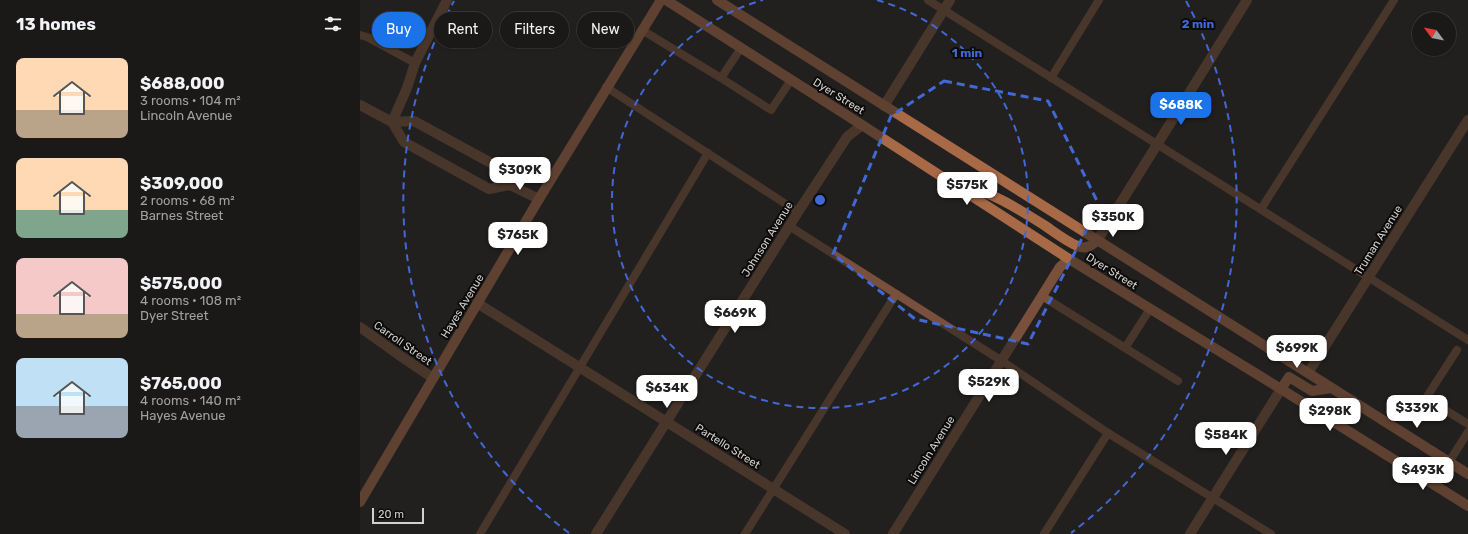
<!DOCTYPE html>
<html lang="en">
<head>
<meta charset="utf-8">
<style>
	:root { --surface:#1a1917; --page:#272624; --text:#f1f3f6; --muted:#9fa0a1; --line:#383836; --accent:#1a73e8 }
	body { margin:0; font-family:Rubik,sans-serif; background:var(--page); color:var(--text); height:100vh; display:flex; flex-direction:column; font-size:15px; white-space:nowrap }
	* { box-sizing:border-box; margin:0 }
	p { font-size:13px; color:var(--muted) }
	.icon { flex:none; width:22px; height:22px; fill:none; stroke:currentColor; stroke-width:2; stroke-linecap:round; stroke-linejoin:round }
	.map { position:relative; flex:1; overflow:hidden }
	.drawer { display:flex; flex-direction:column; background:var(--surface); width:360px }
	.drawer>* { flex:none }
	.banner { position:absolute; left:12px; top:12px; width:380px; height:36px; display:flex; gap:8px }
	.needle { width:26px; rotate:302deg }
	.controls { position:absolute; left:1052px; top:12px; display:grid; gap:8px }
	.controls a { display:grid; place-items:center; width:44px; height:44px; border-radius:50%; background:var(--surface); box-shadow:0 1px 3px #0004,0 0 0 1px var(--line); font-size:20px }
	.scale { position:absolute; left:12px; bottom:10px; width:52px; box-sizing:border-box; padding-left:4px; border:2px solid #d2d1d0; border-top:0; font-size:11px; line-height:14px; white-space:nowrap; color:#d2d1d0; -webkit-text-stroke:3px #0c0b0a; paint-order:stroke }
	.price { position:absolute; translate:-50% -34px; padding:0 9px; border-radius:8px; background:#fff; color:#222; font-size:13px; line-height:26px; filter:drop-shadow(0 1px 2px #0008) }
	.price::after { content:''; position:absolute; left:50%; top:24px; width:12px; height:9px; margin-left:-6px; background:inherit; clip-path:polygon(0 0,100% 0,50% 100%) }
	.price.selected { background:var(--accent); color:#fff }
	ul { padding:0; list-style:none }
	li { display:flex; align-items:center; gap:12px; height:100px; padding:0 16px }
	li span { display:grid; place-items:center; flex:none; width:112px; height:80px; border-radius:8px; color:#555 }
	li>.icon { margin-inline-start:auto }
	span .icon { width:48px; height:48px; fill:#fffc; stroke-width:1 }
	li b { font-size:17px }
	h2 { display:flex; justify-content:space-between; align-items:center; height:48px; padding:0 16px; font-size:17px }
	.tag { padding:0 14px; border-radius:18px; background:var(--surface); box-shadow:0 1px 3px #0004,0 0 0 1px var(--line); font-size:14px; line-height:36px }
	.tag.selected { background:var(--accent); color:#fff }
	main { display:flex; flex:1; min-height:0 }
	.map>svg:first-child { display:block }
	.lines { fill:none; stroke-linecap:round; stroke-linejoin:round }
	.lane { stroke:#78503b; stroke-width:8 }
	.street { stroke:#78503b; stroke-width:10 }
	.secondary { stroke:#a86947; stroke-width:10 }
	.marked { fill:none; stroke:#4168d6; stroke-width:3; stroke-dasharray:8 5; stroke-linejoin:round }
	.ring { fill:none; stroke:#4168d6; stroke-width:2; stroke-dasharray:7 5 }
	.labels { text-anchor:middle; stroke-width:4; stroke-linejoin:round; paint-order:stroke }
	.street-label { font-size:11px; fill:#d2d1d0; stroke:#0c0b0a }
	.centre { fill:#4168d6; stroke:#0c0b0a; stroke-width:2 }
	.ring-label { font-size:12px; text-anchor:middle; font-weight:bold; fill:#4168d6; stroke:#0c0b0a; stroke-width:4; stroke-linejoin:round; paint-order:stroke }
</style>
</head>
<body>
<main>
<section class="drawer">
<h2>13 homes<svg class="icon" aria-label="filters" viewBox="0 0 24 24"><path d="M4 7h16M4 17h16"/><circle cx="9" cy="7" r="2"/><circle cx="15" cy="17" r="2"/></svg></h2>
<ul>
<li><span style="background:linear-gradient(#ffd9b3 65%,#b9a48a 0)"><svg class="icon" aria-label="home" viewBox="0 0 24 24"><path d="M3 11l9-7 9 7M6 9v11h12V9"/></svg></span><div><b>$688,000</b><p>3 rooms · 104 m²</p><p>Lincoln Avenue</p></div></li>
<li><span style="background:linear-gradient(#ffd9b3 65%,#7fa58c 0)"><svg class="icon" aria-label="home" viewBox="0 0 24 24"><path d="M3 11l9-7 9 7M6 9v11h12V9"/></svg></span><div><b>$309,000</b><p>2 rooms · 68 m²</p><p>Barnes Street</p></div></li>
<li><span style="background:linear-gradient(#f6c9c9 70%,#b9a48a 0)"><svg class="icon" aria-label="home" viewBox="0 0 24 24"><path d="M3 11l9-7 9 7M6 9v11h12V9"/></svg></span><div><b>$575,000</b><p>4 rooms · 108 m²</p><p>Dyer Street</p></div></li>
<li><span style="background:linear-gradient(#bfe0f5 60%,#9aa5b1 0)"><svg class="icon" aria-label="home" viewBox="0 0 24 24"><path d="M3 11l9-7 9 7M6 9v11h12V9"/></svg></span><div><b>$765,000</b><p>4 rooms · 140 m²</p><p>Hayes Avenue</p></div></li>
</ul>
</section>
<div class="map">
<svg width="1108" height="534" viewBox="0 0 1108 534">
	<rect width="100%" height="100%" fill="#23211f"/>
	<g class="lines">
		<g class="lane">
			<polyline points="568,0 1108,340"/>
			<polyline points="282,30 361,78"/>
			<polyline points="0,35 7,37 55,63"/>
			<polyline points="381,48 361,78 411,110 431,80"/>
			<polyline points="691,78 739,0"/>
			<polyline points="246,87 438,212"/>
			<polyline points="901,209 1034,0"/>
			<polyline points="429,226 642,361 748,433 911,534"/>
			<polyline points="682,296 818,381"/>
			<polyline points="765,348 790,309"/>
			<polyline points="1097,350 1066,398 1108,424"/>
			<polyline points="1089,462 1108,432"/>
			<polyline points="120,534 348,153"/>
			<polyline points="385,534 536,294"/>
			<polyline points="684,534 748,433"/>
		</g>
		<g class="street">
			<polyline points="0,105 32,122 47,88 55,63 87,0"/>
			<polyline points="524,106 590,0"/>
			<polygon points="54,121 142,169 150,185 129,189 44,142 32,122"/>
			<polyline points="150,185 179,199"/>
			<polyline points="737,241 887,0"/>
			<polyline points="117,303 485,534"/>
			<polyline points="0,327 39,355 73,378"/>
			<polyline points="948,373 1108,120"/>
			<polyline points="236,534 438,212 487,137 502,125"/>
			<polyline points="533,534 700,267 709,259"/>
			<polyline points="830,534 921,389"/>
		</g>
		<g class="secondary">
			<polyline points="306,0 502,125 709,259 921,389 1108,506"/>
			<polyline points="357,0 1108,474"/>
			<path d="M599 184C630 191 657 208 684 225 693 231 711 245 721 247 728 249 733 244 737 241"/>
			<polyline points="921,389 929,377 952,391 971,388"/>
			<polyline points="0,502 179,199 301,0"/>
		</g>
	</g>
	<path d="M0 0H1108V534H0ZM584 81 688 101 739 205 668 344 555 319 473 254 531 116Z" fill="#23211f" fill-opacity=".55" fill-rule="evenodd"/>
	<path class="marked" d="M584 81 688 101 739 205 668 344 555 319 473 254 531 116Z"/>
	<g class="ring">
		<path d="M517 0A208 208 0 1 1 403 0"/>
		<path d="M209 533A417 417 0 0 1 94 1M826 1A417 417 0 0 1 711 533"/>
	</g>
	<g class="labels">
		<g class="street-label">
			<text transform="translate(479 96) rotate(32)" y="4">Dyer Street</text>
			<text transform="translate(407 239) rotate(-58)" y="4">Johnson Avenue</text>
			<text transform="translate(1018 240) rotate(-58)" y="4">Truman Avenue</text>
			<text transform="translate(752 271) rotate(32)" y="4">Dyer Street</text>
			<text transform="translate(102 306) rotate(-59)" y="4">Hayes Avenue</text>
			<text transform="translate(43 343) rotate(35)" y="4">Carroll Street</text>
			<text transform="translate(368 446) rotate(32)" y="4">Partello Street</text>
			<text transform="translate(571 450) rotate(-58)" y="4">Lincoln Avenue</text>
		</g>
	</g>
	<circle cx="460" cy="200" r="6" class="centre"/>
	<g class="ring-label">
		<text x="838" y="28">2 min</text>
		<text x="607" y="57">1 min</text>
	</g>
</svg>
<div class="controls">
<a><svg class="needle" viewBox="-14 -14 28 28"><path d="M0-13l5 13h-10z" fill="#e53935"/><path d="M0 13l5-13h-10z" fill="#9fa0a1"/></svg></a>
</div>
<div class="scale">20 m</div>
<b class="price selected" style="left:821px;top:126px">$688K</b>
<b class="price" style="left:160px;top:191px">$309K</b>
<b class="price" style="left:607px;top:206px">$575K</b>
<b class="price" style="left:753px;top:238px">$350K</b>
<b class="price" style="left:158px;top:256px">$765K</b>
<b class="price" style="left:375px;top:334px">$669K</b>
<b class="price" style="left:937px;top:369px">$699K</b>
<b class="price" style="left:629px;top:403px">$529K</b>
<b class="price" style="left:307px;top:409px">$634K</b>
<b class="price" style="left:1057px;top:429px">$339K</b>
<b class="price" style="left:970px;top:432px">$298K</b>
<b class="price" style="left:866px;top:456px">$584K</b>
<b class="price" style="left:1063px;top:491px">$493K</b>
<div class="banner">
<a class="tag selected">Buy</a>
<a class="tag">Rent</a>
<a class="tag">Filters</a>
<a class="tag">New</a>
</div>
</div>
</main>
</body>
</html>
